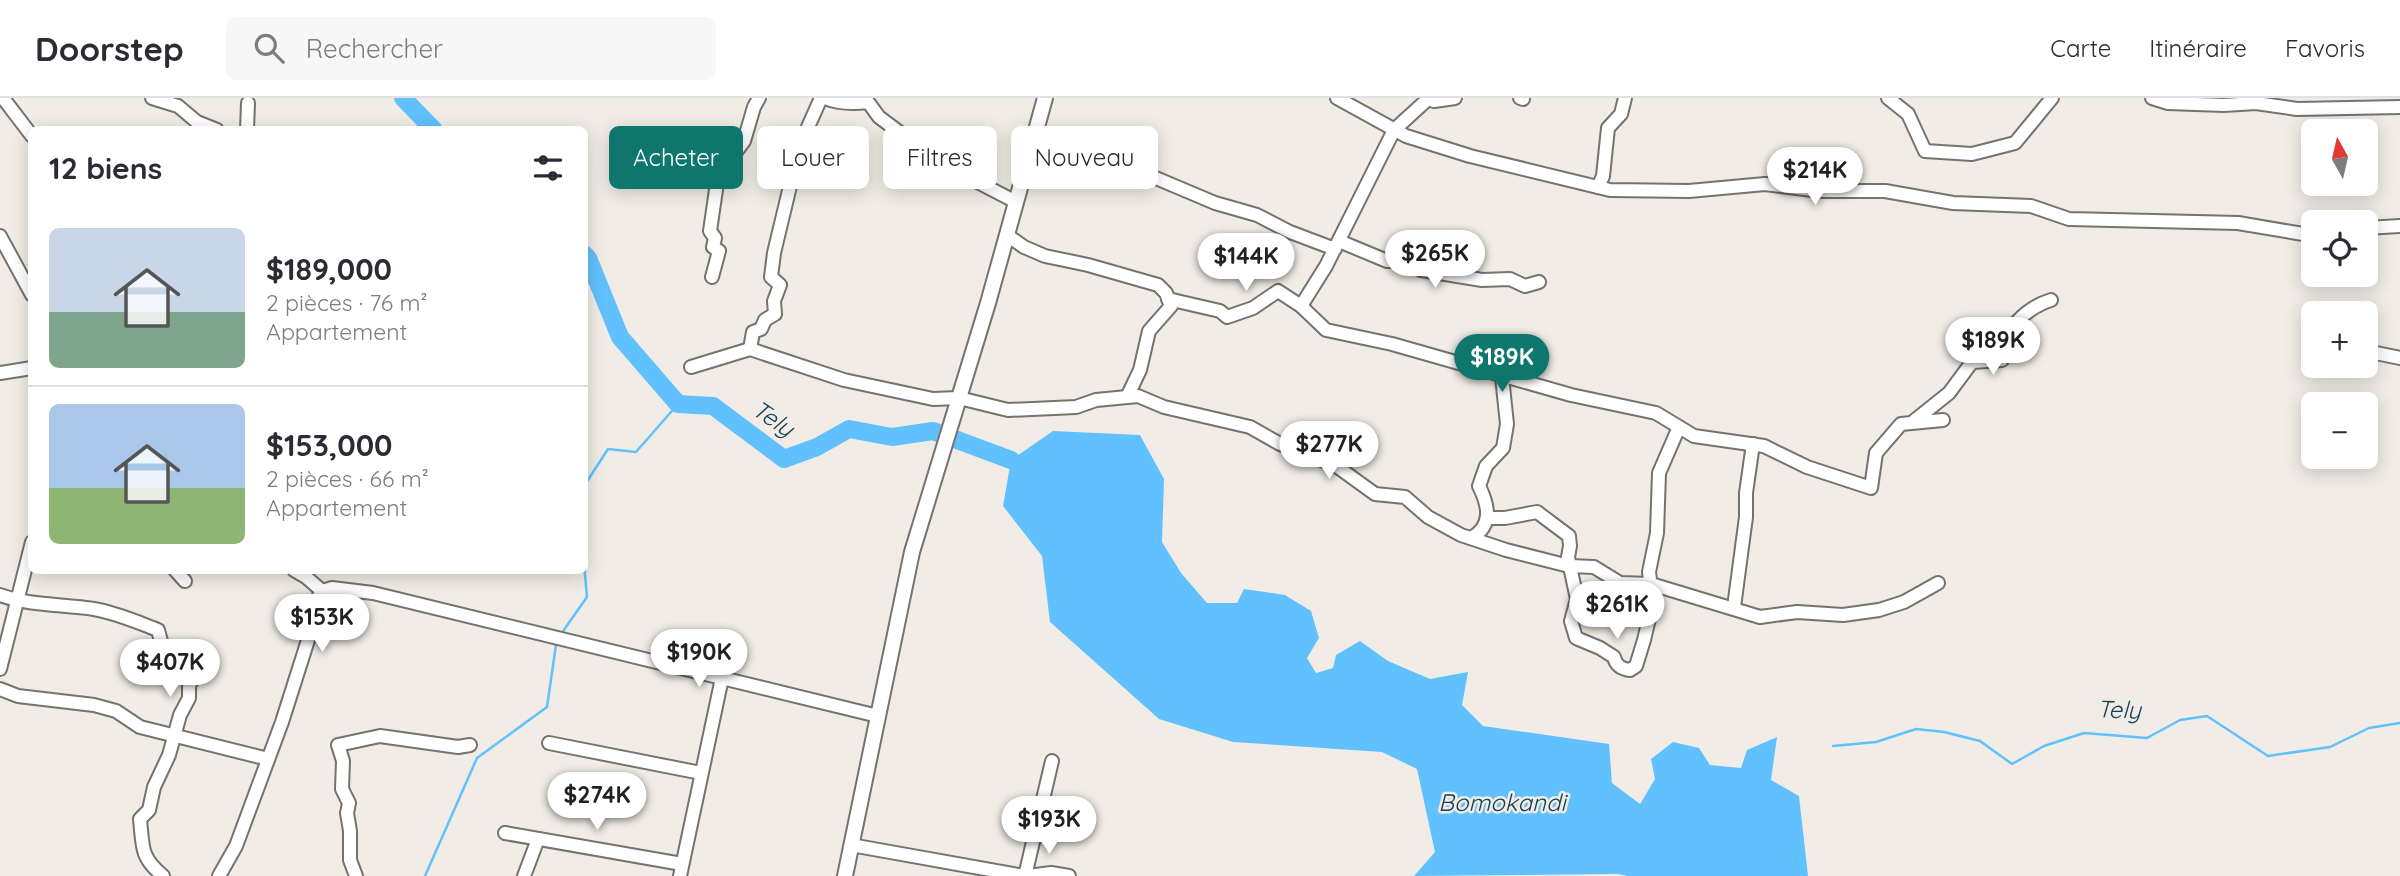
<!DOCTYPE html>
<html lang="fr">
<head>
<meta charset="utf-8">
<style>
	:root { --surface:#fff; --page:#f7f7f7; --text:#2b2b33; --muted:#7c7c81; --line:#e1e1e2; --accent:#0f766e }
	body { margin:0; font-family:Quicksand,sans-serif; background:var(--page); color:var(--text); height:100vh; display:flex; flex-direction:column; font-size:26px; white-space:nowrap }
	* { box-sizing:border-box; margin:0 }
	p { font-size:23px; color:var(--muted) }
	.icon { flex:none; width:38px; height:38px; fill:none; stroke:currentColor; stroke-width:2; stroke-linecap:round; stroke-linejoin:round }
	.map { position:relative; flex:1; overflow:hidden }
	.details { position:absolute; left:28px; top:28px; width:560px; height:448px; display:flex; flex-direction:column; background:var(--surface); border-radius:10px; box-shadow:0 4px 18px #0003 }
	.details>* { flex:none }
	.banner { position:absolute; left:609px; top:28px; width:665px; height:63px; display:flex; gap:14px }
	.needle { width:46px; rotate:352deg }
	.fabs { position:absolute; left:2301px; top:21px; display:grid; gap:14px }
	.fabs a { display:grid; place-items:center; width:77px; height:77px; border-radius:10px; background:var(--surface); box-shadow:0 4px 18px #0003; font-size:35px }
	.price { position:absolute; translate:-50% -60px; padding:0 16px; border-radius:24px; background:#fff; color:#222; font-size:23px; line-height:46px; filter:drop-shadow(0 2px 4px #0008) }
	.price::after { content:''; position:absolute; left:50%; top:42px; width:21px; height:16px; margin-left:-10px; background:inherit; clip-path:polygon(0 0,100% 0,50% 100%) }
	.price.current { background:var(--accent); color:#fff }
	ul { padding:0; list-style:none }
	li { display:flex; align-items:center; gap:21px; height:175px; padding:0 21px }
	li+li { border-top:2px solid var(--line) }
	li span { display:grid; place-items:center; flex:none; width:196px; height:140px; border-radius:10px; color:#555 }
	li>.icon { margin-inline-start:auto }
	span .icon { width:84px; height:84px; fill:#fffc; stroke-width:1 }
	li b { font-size:30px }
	h2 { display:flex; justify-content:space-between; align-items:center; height:84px; padding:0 21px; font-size:30px }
	.tag { padding:0 24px; border-radius:10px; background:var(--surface); box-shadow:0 4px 18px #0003; font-size:24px; line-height:63px }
	.tag.current { background:var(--accent); color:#fff }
	header { display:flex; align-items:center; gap:42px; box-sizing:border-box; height:98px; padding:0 35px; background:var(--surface); border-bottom:2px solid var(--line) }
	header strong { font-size:33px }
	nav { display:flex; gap:38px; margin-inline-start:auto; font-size:24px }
	.search { width:490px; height:63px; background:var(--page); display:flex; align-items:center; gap:18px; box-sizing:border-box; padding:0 24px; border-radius:10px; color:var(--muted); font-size:26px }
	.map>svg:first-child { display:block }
	.water { fill:#61c1fe }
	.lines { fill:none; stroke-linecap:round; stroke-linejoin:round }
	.stream { stroke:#61c1fe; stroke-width:2.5 }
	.river { stroke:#61c1fe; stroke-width:18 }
	.minor-casing { stroke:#76726c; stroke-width:16 }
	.major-casing { stroke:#76726c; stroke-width:18 }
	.minor { stroke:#fff; stroke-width:12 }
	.major { stroke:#fff; stroke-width:14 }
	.labels { text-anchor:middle; stroke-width:5; stroke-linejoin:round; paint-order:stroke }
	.water-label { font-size:24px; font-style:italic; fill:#184059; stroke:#f1ede6 }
</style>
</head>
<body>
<header>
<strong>Doorstep</strong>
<div class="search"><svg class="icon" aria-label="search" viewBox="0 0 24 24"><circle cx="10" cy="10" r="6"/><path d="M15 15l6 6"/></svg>Rechercher</div>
<nav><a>Carte</a><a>Itinéraire</a><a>Favoris</a></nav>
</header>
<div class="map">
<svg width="2400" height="778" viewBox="0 0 2400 778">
	<rect width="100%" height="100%" fill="#f1ede6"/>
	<polygon class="water" points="1053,333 1140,337 1164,381 1162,444 1181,475 1207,505 1237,505 1244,491 1285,497 1311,513 1319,540 1307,560 1316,575 1333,570 1336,557 1360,543 1388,563 1430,581 1468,574 1462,607 1483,628 1609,646 1612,685 1640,706 1655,681 1651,661 1673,644 1699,650 1710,667 1741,670 1747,652 1777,639 1771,682 1799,698 1808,778 1628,778 1618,776 1414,778 1435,754 1417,671 1382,654 1233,644 1159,621 1050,524 1042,458 1003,408 1011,362"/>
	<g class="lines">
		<g class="stream">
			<polyline points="584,388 608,351 636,354 678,306"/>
			<polyline points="561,536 587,499 584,466"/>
			<polyline points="1833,648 1876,644 1916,631 1944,634 1980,643 2012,666 2044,648 2084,635 2147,640 2180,622 2207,618 2268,658 2330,649 2369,630 2400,625"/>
			<polyline points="425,778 477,660 547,609 556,547"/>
		</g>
		<g class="river">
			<polyline points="403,0 434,32"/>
			<polyline points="584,156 588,160 620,239 678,306 713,308 784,361 817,349 849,331 892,339 933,333 1011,362"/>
		</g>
		<defs>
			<g id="minor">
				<polyline points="3,0 32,38"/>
				<polyline points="152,0 178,8 197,24 217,32"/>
				<path d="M825 0C839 6 853 6 868 4L879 19 939 64 1016 104"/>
				<polyline points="1337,0 1406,38 1470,58 1610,92 1689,93 1765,86 1820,93 1885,93 1953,105 2031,108 2069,121 2238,125 2303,136 2314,135"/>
				<polyline points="1429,0 1394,32 1326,168 1301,208 1326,232 1392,246 1571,297 1656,315 1694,338 1764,348 1807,369 1871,390 1876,355 1901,326 1943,322"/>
				<polyline points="1433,0 1434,3 1455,0"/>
				<polyline points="1520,0 1523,1"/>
				<polyline points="1888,0 1908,16 1925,53 1972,56 2015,45 2052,0"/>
				<polyline points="2152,0 2168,5 2224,7 2256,5 2297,11 2400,9"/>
				<polyline points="247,32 248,5"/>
				<polyline points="1032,46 1099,65 1125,67 1215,105 1257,117 1290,134 1335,151"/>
				<polyline points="1598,89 1603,78 1608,30 1621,16 1625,0"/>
				<polyline points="2366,130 2400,128"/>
				<polyline points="1007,137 1024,149 1045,158 1088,167 1158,187 1166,195 1171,208 1149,233 1140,272 1127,299"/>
				<polyline points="0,138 32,197"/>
				<polyline points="1339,143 1387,163 1402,163 1421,172 1482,182 1510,181 1525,188 1539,184"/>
				<polyline points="712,179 719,153 713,149 715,140 710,133 718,78 744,43 754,9 759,0"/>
				<polyline points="1168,201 1220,213 1227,219 1253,210 1278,193 1301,208"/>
				<polyline points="2309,238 2314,240"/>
				<polyline points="750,251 753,234 761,231 765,222 775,216 774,203 780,187 771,179 774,155 791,84 808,29 821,0"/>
				<polyline points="2366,253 2400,260"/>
				<polyline points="691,269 750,251 844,282 933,301 959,300 1008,312 1076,309 1096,302 1138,298 1164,309 1250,329 1280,346 1335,367 1375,396 1405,399 1428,419 1461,437 1506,452 1569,468 1594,469 1620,485 1651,486 1760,519 1797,514 1843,517 1879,512 1904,504 1938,485"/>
				<polyline points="0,275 32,270"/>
				<path d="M1914 323 1949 295 1972 264 2002 262C2001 233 2026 210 2051 202"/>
				<path d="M1487 420H1505L1537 414 1569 438 1570 448 1568 459 1577 501 1571 523 1576 540 1600 550 1614 559C1616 568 1622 571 1630 572L1636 568 1644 542 1653 504 1649 474 1657 435 1659 375 1679 329"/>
				<path d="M1471 440C1493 428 1489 408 1479 388L1486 368 1503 350 1507 326 1502 279"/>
				<polyline points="175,472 185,483"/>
				<polyline points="294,472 306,479 322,493"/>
				<path d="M0 497C30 508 63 506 94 511 117 515 137 524 158 532L162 547 160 554 196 566V576L189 587V600L180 617 169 657 154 689 149 712 140 721C143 749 140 759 163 778"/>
				<polyline points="1734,509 1746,419 1746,395 1753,346"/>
				<polyline points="0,571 32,444"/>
				<polyline points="0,591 18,598 94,607 116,613 140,629 268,661"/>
				<polyline points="549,645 701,675"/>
				<polyline points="505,735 682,766"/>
				<polyline points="851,747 1024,778"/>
				<polyline points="219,778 236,748 282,624 315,520 313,508 322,493 332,490 373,495 878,618"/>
				<polyline points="356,778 350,762 350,733 347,715 349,705 342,691 343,663 338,647 380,638 458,649 470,647"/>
				<polyline points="524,778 538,741"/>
				<polyline points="680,778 722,580"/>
				<polyline points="1025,778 1052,663"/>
				<polyline points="1028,778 1051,775 1069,778"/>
			</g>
			<polyline id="major" points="845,778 912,454 988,205 1045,0"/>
		</defs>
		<use href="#minor" class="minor-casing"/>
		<use href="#major" class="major-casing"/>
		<use href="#minor" class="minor"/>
		<use href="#major" class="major"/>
	</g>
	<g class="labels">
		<g class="water-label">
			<text transform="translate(773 321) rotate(34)" y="8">Tely</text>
			<text transform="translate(2119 612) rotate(2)" y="8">Tely</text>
			<text x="1502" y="713">Bomokandi</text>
		</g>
	</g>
</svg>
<div class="fabs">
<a><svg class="needle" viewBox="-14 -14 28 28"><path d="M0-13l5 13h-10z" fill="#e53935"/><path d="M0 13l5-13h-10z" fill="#7c7c81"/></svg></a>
<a><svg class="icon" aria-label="locate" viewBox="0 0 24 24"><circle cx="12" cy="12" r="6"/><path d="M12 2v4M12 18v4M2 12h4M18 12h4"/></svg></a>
<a>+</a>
<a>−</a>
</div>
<b class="price" style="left:1815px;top:109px">$214K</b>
<b class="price" style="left:1435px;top:192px">$265K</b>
<b class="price" style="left:1246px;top:195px">$144K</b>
<b class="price" style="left:1993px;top:279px">$189K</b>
<b class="price current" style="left:1502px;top:296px">$189K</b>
<b class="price" style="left:1329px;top:383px">$277K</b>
<b class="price" style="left:1617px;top:543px">$261K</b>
<b class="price" style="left:322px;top:556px">$153K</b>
<b class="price" style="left:699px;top:591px">$190K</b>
<b class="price" style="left:170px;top:601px">$407K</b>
<b class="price" style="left:597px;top:734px">$274K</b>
<b class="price" style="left:1049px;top:758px">$193K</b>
<div class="banner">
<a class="tag current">Acheter</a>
<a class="tag">Louer</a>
<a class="tag">Filtres</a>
<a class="tag">Nouveau</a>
</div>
<section class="details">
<h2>12 biens<svg class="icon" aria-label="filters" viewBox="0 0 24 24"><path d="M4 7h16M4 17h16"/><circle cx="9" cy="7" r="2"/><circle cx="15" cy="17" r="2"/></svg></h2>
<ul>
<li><span style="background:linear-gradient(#c9d6e8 60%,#7fa58c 0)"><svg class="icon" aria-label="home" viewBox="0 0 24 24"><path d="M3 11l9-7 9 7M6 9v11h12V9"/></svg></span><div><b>$189,000</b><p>2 pièces · 76 m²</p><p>Appartement</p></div></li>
<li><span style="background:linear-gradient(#a9c7e8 60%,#8fb573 0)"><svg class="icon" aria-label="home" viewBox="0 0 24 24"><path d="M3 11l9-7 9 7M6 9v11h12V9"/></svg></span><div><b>$153,000</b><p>2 pièces · 66 m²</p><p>Appartement</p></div></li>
</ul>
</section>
</div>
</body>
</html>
